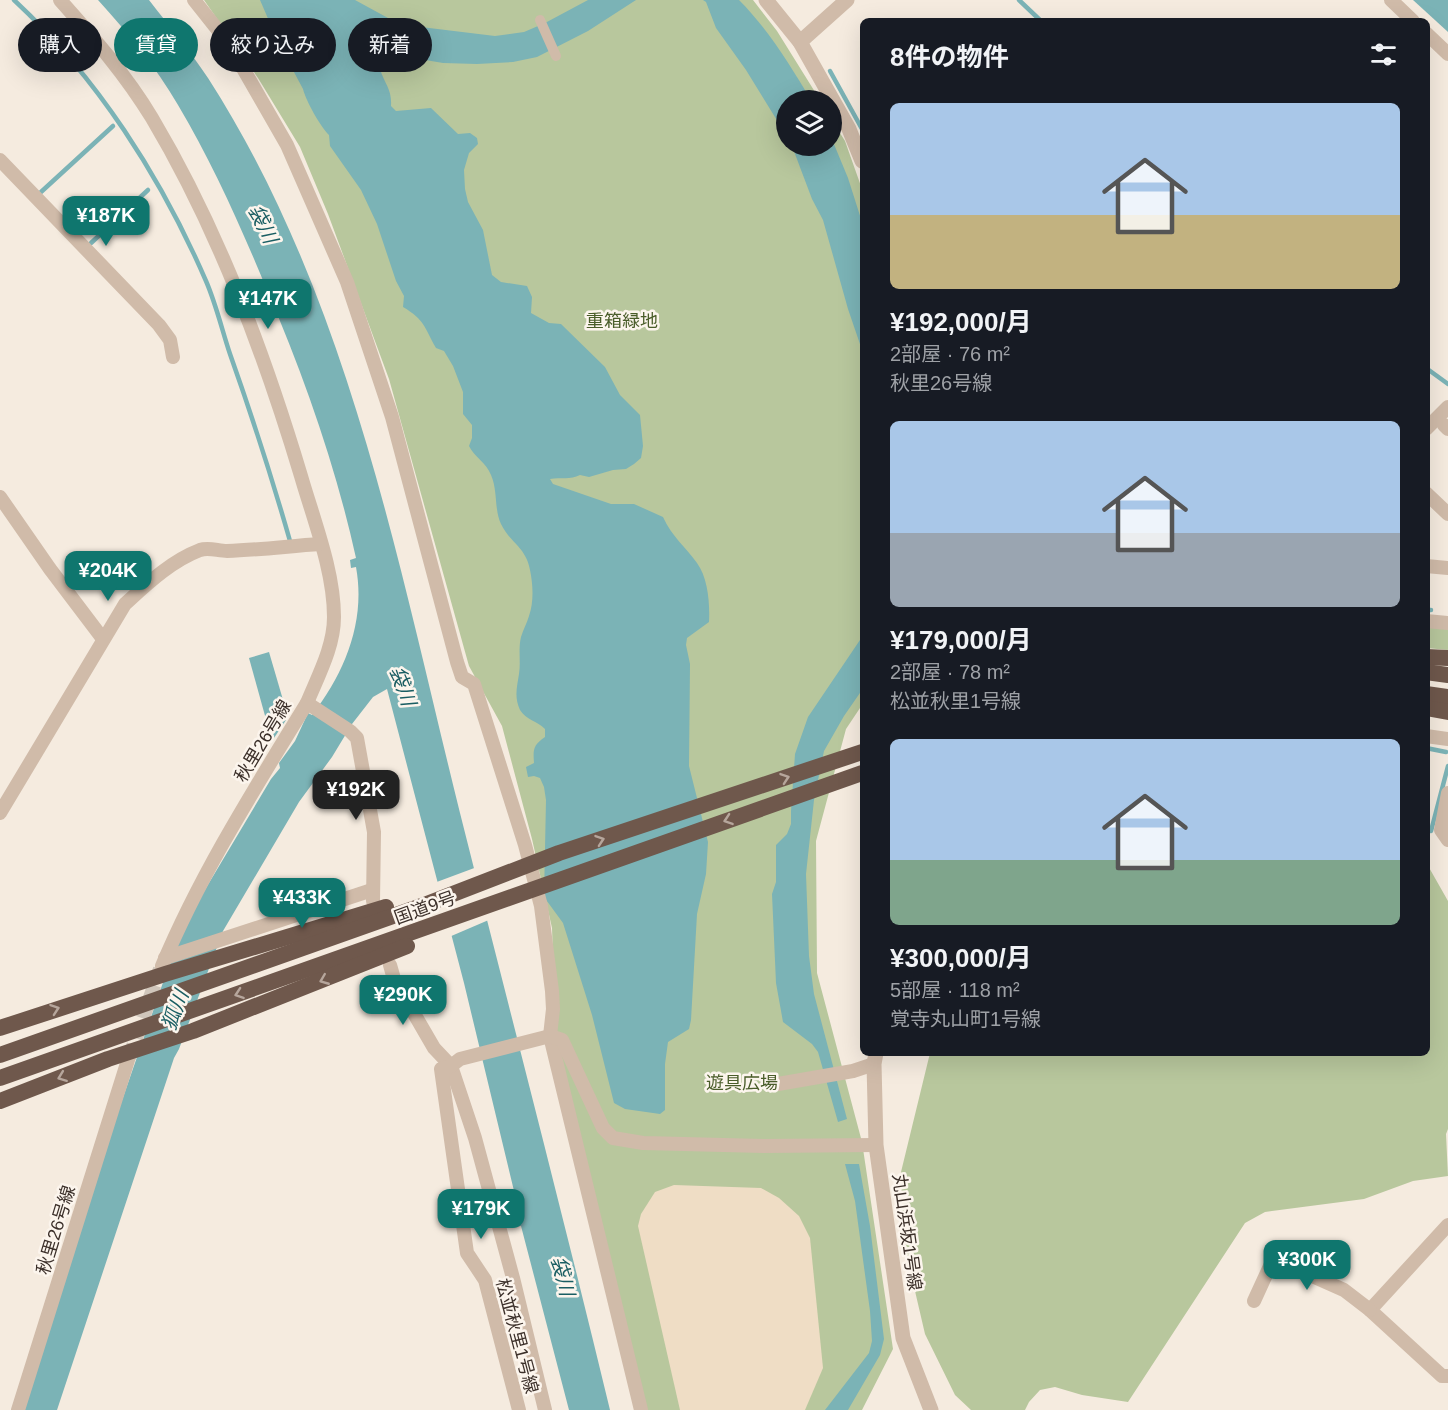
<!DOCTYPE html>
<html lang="ja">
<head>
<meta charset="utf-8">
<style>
	:root { --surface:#171b24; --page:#242831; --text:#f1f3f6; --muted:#9ea1a6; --accent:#0f766e }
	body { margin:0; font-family:Helvetica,"Noto Sans JP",sans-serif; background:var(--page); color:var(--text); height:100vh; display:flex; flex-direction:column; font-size:22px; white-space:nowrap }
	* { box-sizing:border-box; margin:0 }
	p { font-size:20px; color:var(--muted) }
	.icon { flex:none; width:33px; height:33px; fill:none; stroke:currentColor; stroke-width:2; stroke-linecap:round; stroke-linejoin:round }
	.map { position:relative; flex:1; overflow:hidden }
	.details { position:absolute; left:860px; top:18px; width:570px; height:1038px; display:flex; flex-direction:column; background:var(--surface); border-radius:9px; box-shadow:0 6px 24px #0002 }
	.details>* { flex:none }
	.hud { position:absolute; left:18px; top:18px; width:570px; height:54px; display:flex; gap:12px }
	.buttons { position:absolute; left:776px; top:90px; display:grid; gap:12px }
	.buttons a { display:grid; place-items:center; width:66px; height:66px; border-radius:50%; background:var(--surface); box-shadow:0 6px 24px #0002; font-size:30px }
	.price { position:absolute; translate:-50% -51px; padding:0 14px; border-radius:12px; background:var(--accent); color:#fff; font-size:20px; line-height:39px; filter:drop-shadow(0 2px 3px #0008) }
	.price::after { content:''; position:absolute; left:50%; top:36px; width:18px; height:14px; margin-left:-9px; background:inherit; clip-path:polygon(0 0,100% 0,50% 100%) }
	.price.current { background:#222; color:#fff }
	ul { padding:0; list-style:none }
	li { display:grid; align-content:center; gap:12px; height:318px; padding:0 30px }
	li span { display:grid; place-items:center; height:186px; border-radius:9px; color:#555 }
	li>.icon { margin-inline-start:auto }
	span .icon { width:108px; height:108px; fill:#fffc; stroke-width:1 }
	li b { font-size:26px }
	h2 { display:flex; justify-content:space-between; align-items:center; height:72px; padding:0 30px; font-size:26px }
	.pill { padding:0 21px; border-radius:27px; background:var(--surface); box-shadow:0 6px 24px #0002; font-size:21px; line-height:54px }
	.pill.current { background:var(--accent); color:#fff }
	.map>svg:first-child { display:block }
	.green { fill:#b8c79d }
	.plaza { fill:#efddc5 }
	.water { fill:#7bb3b6 }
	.pier { fill:#f5ebdf }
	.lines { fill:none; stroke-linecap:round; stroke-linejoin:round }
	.stream { stroke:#7bb3b6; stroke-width:4.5 }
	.minor-tunnel { stroke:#d0c6bb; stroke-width:14; stroke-dasharray:14 7; stroke-linecap:butt }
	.pedestrian { stroke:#d0bba9; stroke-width:10 }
	.minor { stroke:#d0bba9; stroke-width:14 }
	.tertiary { stroke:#d0bba9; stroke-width:15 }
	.trunk { stroke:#6f584c; stroke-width:16 }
	.oneway { stroke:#b6a69c }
	.labels { text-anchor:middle; stroke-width:5; stroke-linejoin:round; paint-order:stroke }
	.park-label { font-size:18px; fill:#4a5d2a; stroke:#fcf5ed }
	.street-label { font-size:18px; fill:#3c302a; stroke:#fcf5ed }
	.water-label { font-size:20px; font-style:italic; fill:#1a5e63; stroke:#fcf5ed }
</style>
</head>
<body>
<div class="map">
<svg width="1448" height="1410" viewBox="0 0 1448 1410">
	<rect width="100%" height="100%" fill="#f5ebdf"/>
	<g class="green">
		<polygon points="204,0 753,0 777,31 820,100 786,100 786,146 831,146 831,119 845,141 862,189 862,705 846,729 816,841 817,973 862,1142 893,1349 862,1410 646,1410 556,1047 552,928 532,839 502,726 469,666 389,379 328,214 300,147 258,78"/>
		<polygon points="1426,626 1448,627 1448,650 1427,648"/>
		<polygon points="1427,864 1448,901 1448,1129 1446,1134 1448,1176 1413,1181 1364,1199 1265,1212 1245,1223 1128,1402 1082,1395 1055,1387 1040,1390 1029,1402 1025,1410 971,1410 955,1395 925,1334 908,1261 903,1229 901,1172 930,1053 1426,1053"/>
	</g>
	<polygon class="plaza" points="674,1185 761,1188 779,1198 799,1216 810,1238 823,1368 805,1410 680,1410 638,1226 641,1214 655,1192"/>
	<g class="water">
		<path d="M98 0H149C169 26 190 51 208 78 349 297 398 564 460 813 510 1012 562 1211 610 1410H569L521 1226 511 1228 510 1224 521 1220 464 983 387 689 373 697 352 724 332 757 299 802 223 931 179 1049 174 1058 57 1410H24L120 1106 175 948 194 908 271 779 280 768 279 763 295 741 308 713 312 715C345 673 366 621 356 567L351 568 350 560 356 558C336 467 304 376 267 290 241 227 213 164 178 105 156 67 128 33 98 0Z"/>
		<path d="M260 0H355L388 18 421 27 495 36 524 32 545 23 588 0H636L588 31 537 57 513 62 477 64 443 63 402 56 388 59 380 69C385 85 392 89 391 106L396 111 431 108 458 134 470 133 477 138 478 144 469 153 464 170 465 189 468 202 483 230 492 275 501 282 527 286 532 297 531 313 549 323 561 324 605 367 620 395 640 415 643 446 641 458 634 464 626 469 613 470 589 477 580 475C570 480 561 477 550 479L553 484 611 504H634L663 517C672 537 685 546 697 563 708 578 710 603 709 622L687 638 686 645 690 664 689 766 708 842 706 874 697 914 691 1020 689 1029 668 1042 665 1064V1110L660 1114 625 1109 614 1103 592 1015 563 923 544 897 546 800 544 787 540 778 534 776 528 777 526 767 534 763C533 750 533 745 545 737V729C537 721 526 720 520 710 514 697 517 687 519 674 521 662 518 649 521 637 523 630 527 623 529 616 534 602 533 584 530 570 526 547 510 543 501 524 494 509 498 491 491 475 486 462 474 457 469 446L472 438V425L463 414V392L453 366 444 351 436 348C424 327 425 320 403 307L404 296 396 281 377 224 361 190 330 146 329 135C320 126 306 101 303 89L279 44Z"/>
		<path d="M703 0H739C768 29 790 65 811 100H786V135L746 70 716 28 706 2Z"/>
		<polygon points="1413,0 1448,0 1448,32"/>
		<polygon points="831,137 848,178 862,222 862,350 848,309 823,220 812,199 792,146 831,146"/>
		<polygon points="862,637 862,690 844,716 824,751 814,800 806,874 809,956 814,994 847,1119 838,1122 818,1052 812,1044 783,1022 776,983 772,894 776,882 776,845 787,834 791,824 791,811 795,754 808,717"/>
		<polygon points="269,652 288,717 272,741 249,658"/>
		<polygon points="845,1164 859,1164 870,1226 884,1339 880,1355 848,1410 825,1410 869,1353 872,1341 870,1311 855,1201"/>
	</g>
	<polygon class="pier" points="477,867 491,919 449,937 434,883"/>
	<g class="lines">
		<g class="stream">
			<path d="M14 0C97 77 161 177 206 281 216 304 222 330 230 354 252 416 272 478 290 541"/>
			<polyline points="1019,0 1041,21"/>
			<polyline points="830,71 862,129"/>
			<polyline points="41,192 113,126"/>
			<polyline points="91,243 148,190"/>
			<polyline points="1426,368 1448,384"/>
			<polyline points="1426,610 1431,610"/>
			<polyline points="1426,748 1446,752"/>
			<polyline points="1431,831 1448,766"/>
		</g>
		<polyline class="minor-tunnel" points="129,1058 160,969"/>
		<polyline class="pedestrian" points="540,20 556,56"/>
		<g class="minor">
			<path d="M60 0C93 37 126 75 152 118 218 229 264 353 301 476 314 521 334 571 334 617 334 647 318 676 307 703"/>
			<polyline points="194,0 229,44 287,145 347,282 392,417 457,662 462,677 474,684 525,845 541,906 552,991 553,1009 550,1036 641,1410"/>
			<polyline points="1391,0 1413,21"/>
			<polyline points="1426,33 1448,54"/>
			<polyline points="0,160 159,325 170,340 173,357"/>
			<polyline points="1444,425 1448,429"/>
			<polyline points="1426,429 1448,407"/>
			<polyline points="1426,493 1448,514"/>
			<polyline points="0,497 50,569 103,639"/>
			<polyline points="1426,566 1448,568"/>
			<polyline points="1426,621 1448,623"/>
			<polyline points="1426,736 1448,739"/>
			<polyline points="1448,793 1441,830 1448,840"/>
			<path d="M0 813 125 604C147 584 171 561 200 550 209 547 218 551 227 551 258 550 290 546 320 544"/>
			<polyline points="165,958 372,890"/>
			<polyline points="390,965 394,979 434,1048 451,1066 475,1138 513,1278 545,1410"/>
			<path d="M162 966C201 873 255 788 307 703L350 731 357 738 374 832 373 901"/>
			<polyline points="778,1084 853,1071 874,1064"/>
			<polyline points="1448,1225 1370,1310 1442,1376 1448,1376"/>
			<polyline points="1254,1301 1276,1253 1308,1274 1344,1290 1370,1310"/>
			<polyline points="18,1410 128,1060"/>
			<polyline points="519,1410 485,1280 467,1253 441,1069 451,1066 460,1059 550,1036 562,1040 603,1128 613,1138 643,1143 764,1146 876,1145"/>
		</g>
		<g class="tertiary">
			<polyline points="766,0 800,42 849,129 862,161"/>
			<polyline points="800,42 847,0"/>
			<polyline points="876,1053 874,1064 876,1145 903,1338 931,1410"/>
		</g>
		<g class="trunk">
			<polyline points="1426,657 1448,658"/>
			<polyline points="1426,672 1448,675"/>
			<polyline points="1426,694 1448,697"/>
			<polyline points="1426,708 1448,712"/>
			<polyline points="0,1028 165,974 386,907"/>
			<polyline points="0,1055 427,904 559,853 862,752"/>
			<polyline points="0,1078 862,773"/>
			<polyline points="0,1101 108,1059 193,1031 407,946"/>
		</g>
	</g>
	<defs><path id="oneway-chevron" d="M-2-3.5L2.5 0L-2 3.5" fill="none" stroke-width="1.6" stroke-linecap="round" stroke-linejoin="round" transform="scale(1.5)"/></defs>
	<g class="oneway">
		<use href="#oneway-chevron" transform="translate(785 778) rotate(-19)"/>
		<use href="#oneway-chevron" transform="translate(728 820) rotate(161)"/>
		<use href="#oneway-chevron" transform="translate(600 840) rotate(-19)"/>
		<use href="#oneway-chevron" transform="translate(324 980) rotate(158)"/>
		<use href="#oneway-chevron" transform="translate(239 994) rotate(161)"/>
		<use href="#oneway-chevron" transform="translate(55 1009) rotate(-19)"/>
		<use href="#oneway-chevron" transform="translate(62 1077) rotate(159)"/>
	</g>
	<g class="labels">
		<g class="park-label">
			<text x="622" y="327">重箱緑地</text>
			<text x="742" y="1089">遊具広場</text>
		</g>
		<g class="street-label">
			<text transform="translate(263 741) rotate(-59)" y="6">秋里26号線</text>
			<text transform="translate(425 908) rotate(-20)" y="6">国道9号</text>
			<text transform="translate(56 1230) rotate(-73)" y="6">秋里26号線</text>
			<text transform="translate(907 1232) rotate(82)" y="6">丸山浜坂1号線</text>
			<text transform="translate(517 1336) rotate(75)" y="6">松並秋里1号線</text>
		</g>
		<g class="water-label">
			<text transform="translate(263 224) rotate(64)" y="7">袋川</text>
			<text transform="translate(403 686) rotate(71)" y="7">袋川</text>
			<text transform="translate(175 1010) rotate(-69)" y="7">狐川</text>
			<text transform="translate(563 1276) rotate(76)" y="7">袋川</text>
		</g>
	</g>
</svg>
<div class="buttons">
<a><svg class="icon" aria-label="layers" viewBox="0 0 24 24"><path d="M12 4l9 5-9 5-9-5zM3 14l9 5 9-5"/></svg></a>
</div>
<b class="price" style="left:106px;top:247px">¥187K</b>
<b class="price" style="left:268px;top:330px">¥147K</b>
<b class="price" style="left:108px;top:602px">¥204K</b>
<b class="price current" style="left:356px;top:821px">¥192K</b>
<b class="price" style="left:302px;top:929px">¥433K</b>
<b class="price" style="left:403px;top:1026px">¥290K</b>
<b class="price" style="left:481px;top:1240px">¥179K</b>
<b class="price" style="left:1307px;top:1291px">¥300K</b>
<div class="hud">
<a class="pill">購入</a>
<a class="pill current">賃貸</a>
<a class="pill">絞り込み</a>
<a class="pill">新着</a>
</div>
<section class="details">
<h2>8件の物件<svg class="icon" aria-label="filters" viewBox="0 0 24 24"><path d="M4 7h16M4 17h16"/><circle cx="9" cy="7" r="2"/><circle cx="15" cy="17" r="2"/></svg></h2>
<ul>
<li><span style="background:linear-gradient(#a9c7e8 60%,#c2b280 0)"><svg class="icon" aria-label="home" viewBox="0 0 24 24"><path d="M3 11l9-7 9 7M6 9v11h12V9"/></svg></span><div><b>¥192,000/月</b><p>2部屋 · 76 m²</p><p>秋里26号線</p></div></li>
<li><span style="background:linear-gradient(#a9c7e8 60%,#9aa5b1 0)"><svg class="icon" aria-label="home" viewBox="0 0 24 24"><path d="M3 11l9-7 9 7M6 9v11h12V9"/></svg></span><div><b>¥179,000/月</b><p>2部屋 · 78 m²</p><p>松並秋里1号線</p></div></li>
<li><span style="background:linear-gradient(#a9c7e8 65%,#7fa58c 0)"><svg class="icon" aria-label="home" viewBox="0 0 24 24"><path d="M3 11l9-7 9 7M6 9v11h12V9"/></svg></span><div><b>¥300,000/月</b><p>5部屋 · 118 m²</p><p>覚寺丸山町1号線</p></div></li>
</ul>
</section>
</div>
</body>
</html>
